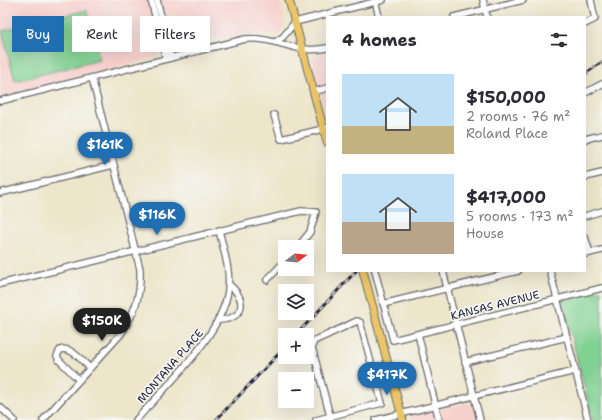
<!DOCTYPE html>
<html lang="en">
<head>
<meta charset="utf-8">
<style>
	:root { --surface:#fff; --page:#f2f2f3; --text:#2b2b33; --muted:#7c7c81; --accent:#1f6fb2 }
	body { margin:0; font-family:"Shantell Sans",sans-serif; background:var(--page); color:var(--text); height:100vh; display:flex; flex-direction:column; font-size:15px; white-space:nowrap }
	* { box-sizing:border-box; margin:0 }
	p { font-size:13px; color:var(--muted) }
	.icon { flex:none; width:22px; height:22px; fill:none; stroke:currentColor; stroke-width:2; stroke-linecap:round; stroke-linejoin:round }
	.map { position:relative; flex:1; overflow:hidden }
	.details { position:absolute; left:326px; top:16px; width:260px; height:256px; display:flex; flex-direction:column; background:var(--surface); border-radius:0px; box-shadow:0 4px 16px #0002 }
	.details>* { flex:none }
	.hud { position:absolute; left:12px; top:16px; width:254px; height:36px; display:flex; gap:8px }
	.needle { width:26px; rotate:74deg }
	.fabs { position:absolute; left:278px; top:240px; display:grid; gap:8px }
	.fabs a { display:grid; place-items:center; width:36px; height:36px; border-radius:0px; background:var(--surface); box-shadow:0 4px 16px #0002; font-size:20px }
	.price { position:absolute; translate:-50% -34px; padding:0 9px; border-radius:14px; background:var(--accent); color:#fff; font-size:13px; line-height:26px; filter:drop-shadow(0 1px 2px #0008) }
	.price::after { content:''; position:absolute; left:50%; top:24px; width:12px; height:9px; margin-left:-6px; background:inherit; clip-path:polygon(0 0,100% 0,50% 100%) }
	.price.active { background:#222; color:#fff }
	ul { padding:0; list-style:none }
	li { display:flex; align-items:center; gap:12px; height:100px; padding:0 16px }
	li span { display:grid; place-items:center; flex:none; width:112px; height:80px; border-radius:0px; color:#555 }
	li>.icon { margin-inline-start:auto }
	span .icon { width:48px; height:48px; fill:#fffc; stroke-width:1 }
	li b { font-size:17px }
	h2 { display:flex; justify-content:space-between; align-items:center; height:48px; padding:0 16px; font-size:17px }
	.tag { padding:0 14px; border-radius:0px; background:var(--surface); box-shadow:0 4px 16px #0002; font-size:14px; line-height:36px }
	.tag.active { background:var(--accent); color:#fff }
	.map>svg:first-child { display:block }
	.built { fill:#f7d0cd }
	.green { fill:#81d192; stroke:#527a66 }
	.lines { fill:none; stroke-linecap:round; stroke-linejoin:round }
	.minor-casing { stroke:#69676d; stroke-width:8 }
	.major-casing { stroke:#69676d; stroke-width:9 }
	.minor { stroke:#fff; stroke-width:5.5 }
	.major { stroke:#ebc669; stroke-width:7 }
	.rail-casing { stroke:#22223b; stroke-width:3 }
	.rail { stroke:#f6f6f2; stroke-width:1.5; stroke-dasharray:4.5; stroke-linecap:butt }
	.labels { text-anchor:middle; stroke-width:3.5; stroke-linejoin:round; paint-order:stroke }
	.street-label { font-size:11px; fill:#22223b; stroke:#f6f6f2 }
</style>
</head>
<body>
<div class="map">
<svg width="602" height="420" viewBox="0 0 602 420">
	<rect width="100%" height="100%" fill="#f6f6f2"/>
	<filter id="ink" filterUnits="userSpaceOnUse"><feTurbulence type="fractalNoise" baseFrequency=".025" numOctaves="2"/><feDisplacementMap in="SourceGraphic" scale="8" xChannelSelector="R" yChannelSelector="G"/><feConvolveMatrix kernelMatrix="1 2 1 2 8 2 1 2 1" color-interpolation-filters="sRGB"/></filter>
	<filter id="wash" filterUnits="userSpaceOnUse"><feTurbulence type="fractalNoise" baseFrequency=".012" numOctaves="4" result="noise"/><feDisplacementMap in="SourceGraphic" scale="16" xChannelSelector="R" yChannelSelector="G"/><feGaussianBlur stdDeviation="0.9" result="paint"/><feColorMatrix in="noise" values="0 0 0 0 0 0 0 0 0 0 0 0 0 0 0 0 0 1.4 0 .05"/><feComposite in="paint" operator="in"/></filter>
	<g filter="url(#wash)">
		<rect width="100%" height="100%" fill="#ede6cb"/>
		<g class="built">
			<polygon points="0,0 280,0 285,25 281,32 276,35 251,34 214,39 161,52 157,57 0,97"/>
			<polygon points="327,52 327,117 312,60 315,56"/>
			<polygon points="466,403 472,404 476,420 411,420 414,416"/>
		</g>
		<g class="green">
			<polygon points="87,10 100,60 15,81 2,31"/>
			<polygon points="602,290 602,420 593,420 562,300"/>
		</g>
	</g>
	<g filter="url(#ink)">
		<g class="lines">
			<defs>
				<g id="minor">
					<polyline points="151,0 166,59"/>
					<polyline points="157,0 171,58"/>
					<polyline points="375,0 379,17"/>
					<polyline points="483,0 487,17"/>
					<polyline points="454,17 523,0"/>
					<polyline points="585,24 595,19 591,0"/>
					<polyline points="275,42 283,37 295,22 383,0"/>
					<polyline points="313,92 327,88"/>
					<polyline points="585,93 602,84"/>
					<path d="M0 101 245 39C276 36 295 55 327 48"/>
					<polyline points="274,115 281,139 327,128"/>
					<polyline points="585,139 602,135"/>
					<polyline points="585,177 602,173"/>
					<polyline points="0,193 113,165"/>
					<polyline points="585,216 602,211"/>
					<polyline points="585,237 590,253"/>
					<polyline points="585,254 602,250"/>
					<polyline points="375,271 393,340 602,288"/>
					<polyline points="443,271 480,420"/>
					<polyline points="550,271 588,420"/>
					<polyline points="267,280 285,261"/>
					<polyline points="0,284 301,211 316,212 310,232 298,247"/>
					<polyline points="383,304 518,271"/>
					<path d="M219 320C245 319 248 299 228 284"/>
					<polyline points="418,334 439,420"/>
					<polyline points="465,362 567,337"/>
					<path d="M79 380 59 360 57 356 60 350C71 346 82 361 90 368"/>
					<polyline points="0,407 14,420"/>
					<path d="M43 420 121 334C135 313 141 295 140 269L92 78"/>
					<path d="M136 420C165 387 223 334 228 290 231 270 223 249 219 230"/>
					<polyline points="316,420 382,403 360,322 357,321 314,341 312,347 330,416 331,420"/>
					<polyline points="376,420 575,371"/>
				</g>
				<g id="major">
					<polyline points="289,0 327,142"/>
					<polyline points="363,271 403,420"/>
				</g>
			</defs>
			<use href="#minor" class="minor-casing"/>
			<use href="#major" class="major-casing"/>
			<use href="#minor" class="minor"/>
			<use href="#major" class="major"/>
			<defs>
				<g id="rail">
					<polyline points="585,74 602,62"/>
					<polyline points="296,335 356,271"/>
					<polyline points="216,420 285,347"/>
				</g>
			</defs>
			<use href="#rail" class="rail-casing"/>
			<use href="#rail" class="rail"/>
		</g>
	</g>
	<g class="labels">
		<g class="street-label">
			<text transform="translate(495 305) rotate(-14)" y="4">KANSAS AVENUE</text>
			<text transform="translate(170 366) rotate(-49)" y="4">MONTANA PLACE</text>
		</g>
	</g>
</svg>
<div class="fabs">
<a><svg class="needle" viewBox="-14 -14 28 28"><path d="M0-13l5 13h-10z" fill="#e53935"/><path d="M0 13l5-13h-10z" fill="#7c7c81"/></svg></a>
<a><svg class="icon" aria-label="layers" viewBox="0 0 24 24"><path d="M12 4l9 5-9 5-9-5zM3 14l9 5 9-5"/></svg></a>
<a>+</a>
<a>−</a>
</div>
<b class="price" style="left:105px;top:166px">$161K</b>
<b class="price" style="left:157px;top:236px">$116K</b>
<b class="price active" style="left:102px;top:342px">$150K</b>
<b class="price" style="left:387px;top:396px">$417K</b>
<div class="hud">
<a class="tag active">Buy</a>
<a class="tag">Rent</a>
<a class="tag">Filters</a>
</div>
<section class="details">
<h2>4 homes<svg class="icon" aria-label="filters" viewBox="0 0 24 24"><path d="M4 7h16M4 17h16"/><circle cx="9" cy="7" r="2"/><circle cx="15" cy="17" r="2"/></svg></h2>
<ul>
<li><span style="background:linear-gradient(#bfe0f5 65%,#c2b280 0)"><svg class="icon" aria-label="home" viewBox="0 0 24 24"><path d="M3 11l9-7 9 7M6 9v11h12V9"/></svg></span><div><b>$150,000</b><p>2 rooms · 76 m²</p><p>Roland Place</p></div></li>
<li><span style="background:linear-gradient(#bfe0f5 60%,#b9a48a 0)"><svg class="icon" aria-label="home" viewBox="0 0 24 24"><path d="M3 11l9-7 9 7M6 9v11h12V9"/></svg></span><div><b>$417,000</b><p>5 rooms · 173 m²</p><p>House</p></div></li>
</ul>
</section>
</div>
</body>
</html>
